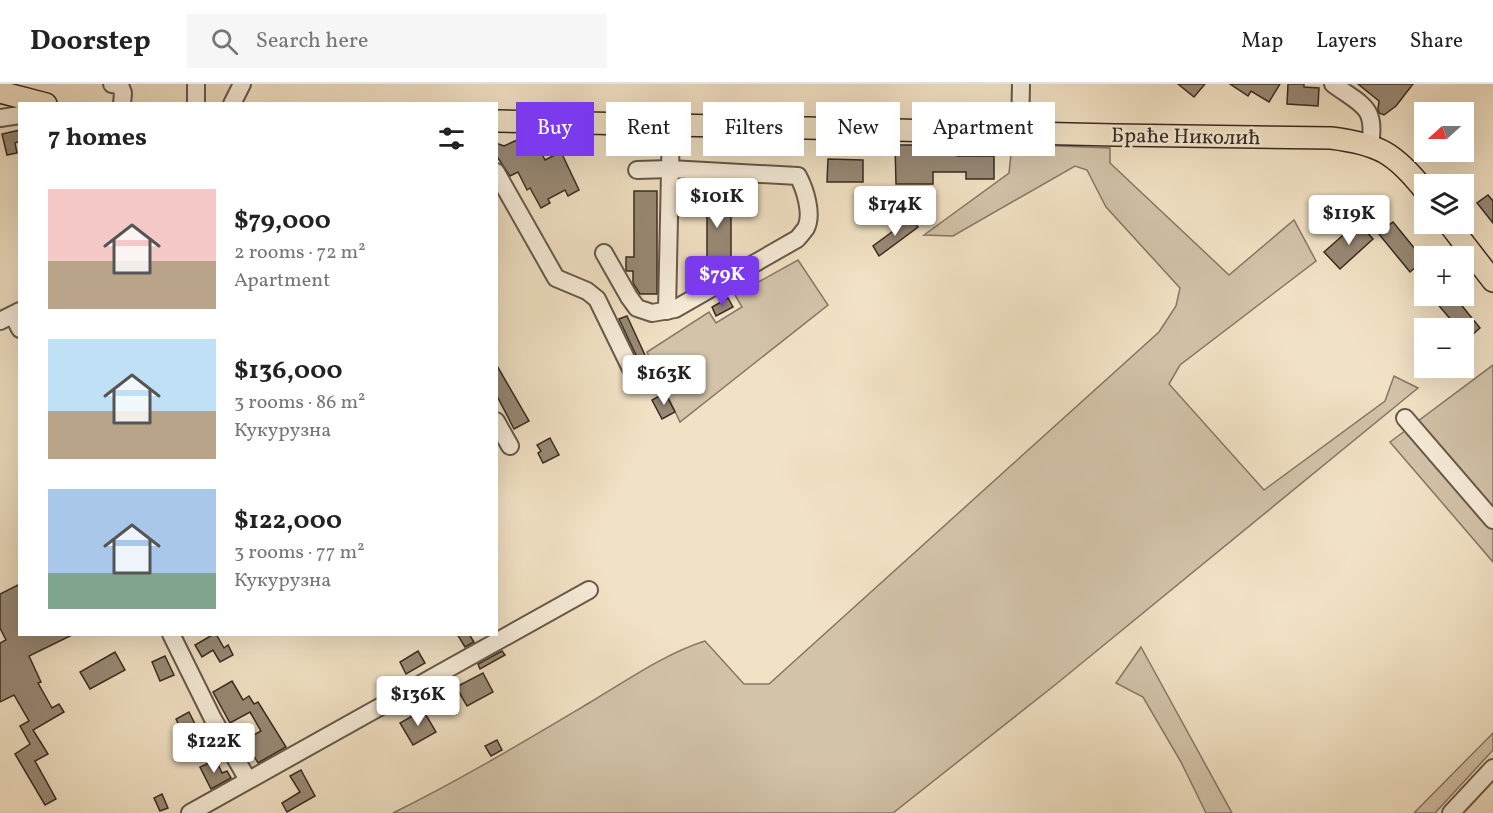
<!DOCTYPE html>
<html lang="en">
<head>
<meta charset="utf-8">
<style>
	:root { --surface:#fff; --page:#f6f6f6; --text:#222; --muted:#767676; --line:#e0e0e0; --accent:#7c3aed }
	body { margin:0; font-family:Vollkorn,serif; background:var(--page); color:var(--text); height:100vh; display:flex; flex-direction:column; font-size:22px; white-space:nowrap }
	* { box-sizing:border-box; margin:0 }
	p { font-size:20px; color:var(--muted) }
	.icon { flex:none; width:33px; height:33px; fill:none; stroke:currentColor; stroke-width:2; stroke-linecap:round; stroke-linejoin:round }
	.map { position:relative; flex:1; overflow:hidden }
	.panel { position:absolute; left:18px; top:18px; width:480px; height:534px; display:flex; flex-direction:column; background:var(--surface); border-radius:0px; box-shadow:0 6px 24px #0002 }
	.panel>* { flex:none }
	.banner { position:absolute; left:516px; top:18px; width:570px; height:54px; display:flex; gap:12px }
	.needle { width:39px; rotate:249deg }
	.buttons { position:absolute; left:1414px; top:18px; display:grid; gap:12px }
	.buttons a { display:grid; place-items:center; width:60px; height:60px; border-radius:0px; background:var(--surface); box-shadow:0 6px 24px #0002; font-size:30px }
	.price { position:absolute; translate:-50% -51px; padding:0 14px; border-radius:6px; background:#fff; color:#222; font-size:20px; line-height:39px; filter:drop-shadow(0 2px 3px #0008) }
	.price::after { content:''; position:absolute; left:50%; top:36px; width:18px; height:14px; margin-left:-9px; background:inherit; clip-path:polygon(0 0,100% 0,50% 100%) }
	.price.current { background:var(--accent); color:#fff }
	ul { padding:0; list-style:none }
	li { display:flex; align-items:center; gap:18px; height:150px; padding:0 30px }
	li span { display:grid; place-items:center; flex:none; width:168px; height:120px; border-radius:0px; color:#555 }
	li>.icon { margin-inline-start:auto }
	span .icon { width:72px; height:72px; fill:#fffc; stroke-width:1 }
	li b { font-size:26px }
	h2 { display:flex; justify-content:space-between; align-items:center; height:72px; padding:0 30px; font-size:26px }
	.chip { padding:0 21px; border-radius:0px; background:var(--surface); box-shadow:0 6px 24px #0002; font-size:21px; line-height:54px }
	.chip.current { background:var(--accent); color:#fff }
	header { display:flex; align-items:center; gap:36px; box-sizing:border-box; height:84px; padding:0 30px; background:var(--surface); border-bottom:2px solid var(--line) }
	header strong { font-size:28px }
	nav { display:flex; gap:33px; margin-inline-start:auto; font-size:21px }
	.search { width:420px; height:54px; background:var(--page); display:flex; align-items:center; gap:15px; box-sizing:border-box; padding:0 21px; border-radius:0px; color:var(--muted); font-size:22px }
	.map>svg:first-child { display:block }
	.green { fill:#d3c3a9; stroke:#867765; stroke-width:1.5 }
	.building { fill:#998a76; stroke:#392b21; stroke-width:1.5 }
	.lines { fill:none; stroke-linecap:round; stroke-linejoin:round }
	.minor-casing { stroke:#67594a; stroke-width:20 }
	.major-casing { stroke:#392b21; stroke-width:24 }
	.minor { stroke:#f7ecd9; stroke-width:16 }
	.major { stroke:#f2e2c5; stroke-width:21 }
	.labels { text-anchor:middle; stroke-width:5; stroke-linejoin:round; paint-order:stroke }
	.street-label { font-size:21px; fill:#392b21; stroke:#f7ecd9 }
</style>
</head>
<body>
<header>
<strong>Doorstep</strong>
<div class="search"><svg class="icon" aria-label="search" viewBox="0 0 24 24"><circle cx="10" cy="10" r="6"/><path d="M15 15l6 6"/></svg>Search here</div>
<nav><a>Map</a><a>Layers</a><a>Share</a></nav>
</header>
<div class="map">
<svg width="1493" height="729" viewBox="0 0 1493 729">
	<rect width="100%" height="100%" fill="#f2e2c5"/>
	<filter id="stains"><feTurbulence type="fractalNoise" baseFrequency=".00333" numOctaves="4"/><feColorMatrix values="0 0 0 0 .2 0 0 0 0 .09 0 0 0 0 .02 0 0 0 .5 -.17"/></filter>
	<radialGradient id="worn" r=".72"><stop offset=".6" stop-color="#630" stop-opacity="0"/><stop offset="1" stop-color="#630" stop-opacity=".3"/></radialGradient>
	<g class="green">
		<path d="M1012 60 1110 64V79L1229 191 1294 136 1316 177 1180 281 1169 300 1264 406 1385 317 1394 292 1418 304 1055 601 893 729H393C460 696 525 657 589 619 626 597 664 570 705 557L744 600H769L1159 248 1176 222 1180 204 1106 123 1087 86 1075 82 953 152 924 151 1009 89Z"/>
		<polygon points="798,176 828,221 680,338 647,268 709,228 716,239 742,223 735,211"/>
		<polygon points="1493,281 1493,478 1390,358"/>
		<polygon points="1141,563 1232,729 1206,729 1181,678 1143,613 1116,599"/>
		<polygon points="1493,649 1493,666 1435,729 1414,729"/>
	</g>
	<g class="building">
		<polygon points="1178,0 1205,0 1194,13"/>
		<polygon points="1230,0 1280,0 1269,18 1251,7 1248,12"/>
		<polygon points="1288,0 1304,0 1304,3 1319,4 1318,22 1287,20"/>
		<polygon points="1358,0 1413,0 1396,22 1384,31 1379,29 1378,25 1379,17"/>
		<polygon points="20,46 20,57 15,59 17,69 7,71 2,50"/>
		<polygon points="517,56 523,69 538,62 545,76 561,68 579,106 568,112 565,106 548,115 550,119 541,124 530,104 527,106 518,88 510,92 496,71 496,59 504,62"/>
		<polygon points="895,61 957,61 957,72 994,72 994,95 966,95 966,88 933,88 933,100 896,100"/>
		<polygon points="828,75 863,76 863,98 827,98"/>
		<polygon points="634,107 657,107 657,210 640,210 633,199 633,187 626,187 626,173 634,173"/>
		<polygon points="695,110 731,110 731,181 711,192 707,192 707,131 695,131"/>
		<polygon points="1488,111 1493,117 1493,139 1477,119"/>
		<polygon points="911,134 918,143 879,172 873,162"/>
		<polygon points="1358,138 1373,155 1340,185 1324,168"/>
		<polygon points="1393,138 1424,176 1410,188 1378,149"/>
		<polygon points="1440,212 1454,212 1480,244 1464,258 1464,244 1458,244 1434,216"/>
		<polygon points="728,214 733,223 716,232 712,223"/>
		<polygon points="627,232 650,282 643,286 619,235"/>
		<polygon points="496,280 529,337 514,345 496,310"/>
		<polygon points="665,309 675,328 662,335 652,316"/>
		<polygon points="550,354 559,371 543,379 538,369 541,367 537,361"/>
		<polygon points="20,500 20,550 74,550 29,572 41,598 38,599 52,624 59,620 64,628 33,646 48,670 35,677 56,715 45,721 15,670 30,660 20,642 29,637 14,611 0,618 0,559 6,556 0,544 0,510"/>
		<polygon points="214,550 216,550 224,564 228,561 233,571 220,578 213,566 202,573 195,561"/>
		<polygon points="457,550 469,550 474,558 465,563"/>
		<polygon points="418,567 425,579 406,590 400,578"/>
		<polygon points="502,567 505,571 480,585 478,580"/>
		<polygon points="115,568 125,586 90,605 80,588"/>
		<polygon points="165,572 174,591 160,597 152,578"/>
		<polygon points="483,589 493,608 467,622 456,603"/>
		<polygon points="232,597 243,616 249,612 254,620 258,618 286,663 258,679 245,656 261,647 250,628 230,639 213,608"/>
		<polygon points="423,626 436,648 413,661 400,639"/>
		<polygon points="189,628 205,660 191,667 176,635"/>
		<polygon points="497,656 502,666 491,672 485,662"/>
		<polygon points="216,676 222,689 227,687 231,694 211,705 200,683"/>
		<polygon points="301,686 315,712 287,728 282,719 300,708 290,692"/>
		<polygon points="162,710 168,724 160,727 154,714"/>
	</g>
	<g class="lines">
		<defs>
			<g id="minor">
				<polyline points="112,0 120,1 123,9 122,20"/>
				<polyline points="196,0 196,20"/>
				<path d="M1333 0C1360 20 1377 22 1370 60"/>
				<polyline points="232,20 242,0"/>
				<polyline points="0,34 20,31"/>
				<polyline points="1020,49 1021,0"/>
				<polyline points="496,88 556,194 587,207 597,215 636,295"/>
				<path d="M604 169 629 213 637 224 652 229 675 225 797 155C800 152 803 148 806 144 813 130 805 105 798 92L670 85 637 86"/>
				<polyline points="667,227 671,41"/>
				<polyline points="13,231 20,245"/>
				<polyline points="0,237 20,227"/>
				<polyline points="1405,334 1493,436"/>
				<polyline points="496,337 510,362"/>
				<polyline points="171,550 213,635 248,696"/>
				<polyline points="190,729 589,506"/>
				<polyline points="1451,729 1493,684"/>
			</g>
			<g id="major">
				<polyline points="0,8 46,20"/>
				<path d="M496 37 1115 51 1331 54C1379 60 1395 69 1425 107"/>
				<polyline points="1449,140 1493,197"/>
			</g>
		</defs>
		<use href="#minor" class="minor-casing"/>
		<use href="#major" class="major-casing"/>
		<use href="#minor" class="minor"/>
		<use href="#major" class="major"/>
	</g>
	<g class="labels">
		<g class="street-label">
			<text transform="translate(1186 52) rotate(1)" y="7">Браће Николић</text>
		</g>
	</g>
	<rect width="100%" height="100%" filter="url(#stains)"/>
	<rect width="100%" height="100%" fill="url(#worn)"/>
</svg>
<div class="buttons">
<a><svg class="needle" viewBox="-14 -14 28 28"><path d="M0-13l5 13h-10z" fill="#e53935"/><path d="M0 13l5-13h-10z" fill="#767676"/></svg></a>
<a><svg class="icon" aria-label="layers" viewBox="0 0 24 24"><path d="M12 4l9 5-9 5-9-5zM3 14l9 5 9-5"/></svg></a>
<a>+</a>
<a>−</a>
</div>
<b class="price" style="left:717px;top:145px">$101K</b>
<b class="price" style="left:895px;top:153px">$174K</b>
<b class="price" style="left:1349px;top:162px">$119K</b>
<b class="price current" style="left:722px;top:223px">$79K</b>
<b class="price" style="left:664px;top:322px">$163K</b>
<b class="price" style="left:418px;top:643px">$136K</b>
<b class="price" style="left:214px;top:690px">$122K</b>
<div class="banner">
<a class="chip current">Buy</a>
<a class="chip">Rent</a>
<a class="chip">Filters</a>
<a class="chip">New</a>
<a class="chip">Apartment</a>
</div>
<section class="panel">
<h2>7 homes<svg class="icon" aria-label="filters" viewBox="0 0 24 24"><path d="M4 7h16M4 17h16"/><circle cx="9" cy="7" r="2"/><circle cx="15" cy="17" r="2"/></svg></h2>
<ul>
<li><span style="background:linear-gradient(#f6c9c9 60%,#b9a48a 0)"><svg class="icon" aria-label="home" viewBox="0 0 24 24"><path d="M3 11l9-7 9 7M6 9v11h12V9"/></svg></span><div><b>$79,000</b><p>2 rooms · 72 m²</p><p>Apartment</p></div></li>
<li><span style="background:linear-gradient(#bfe0f5 60%,#b9a48a 0)"><svg class="icon" aria-label="home" viewBox="0 0 24 24"><path d="M3 11l9-7 9 7M6 9v11h12V9"/></svg></span><div><b>$136,000</b><p>3 rooms · 86 m²</p><p>Кукурузна</p></div></li>
<li><span style="background:linear-gradient(#a9c7e8 70%,#7fa58c 0)"><svg class="icon" aria-label="home" viewBox="0 0 24 24"><path d="M3 11l9-7 9 7M6 9v11h12V9"/></svg></span><div><b>$122,000</b><p>3 rooms · 77 m²</p><p>Кукурузна</p></div></li>
</ul>
</section>
</div>
</body>
</html>
